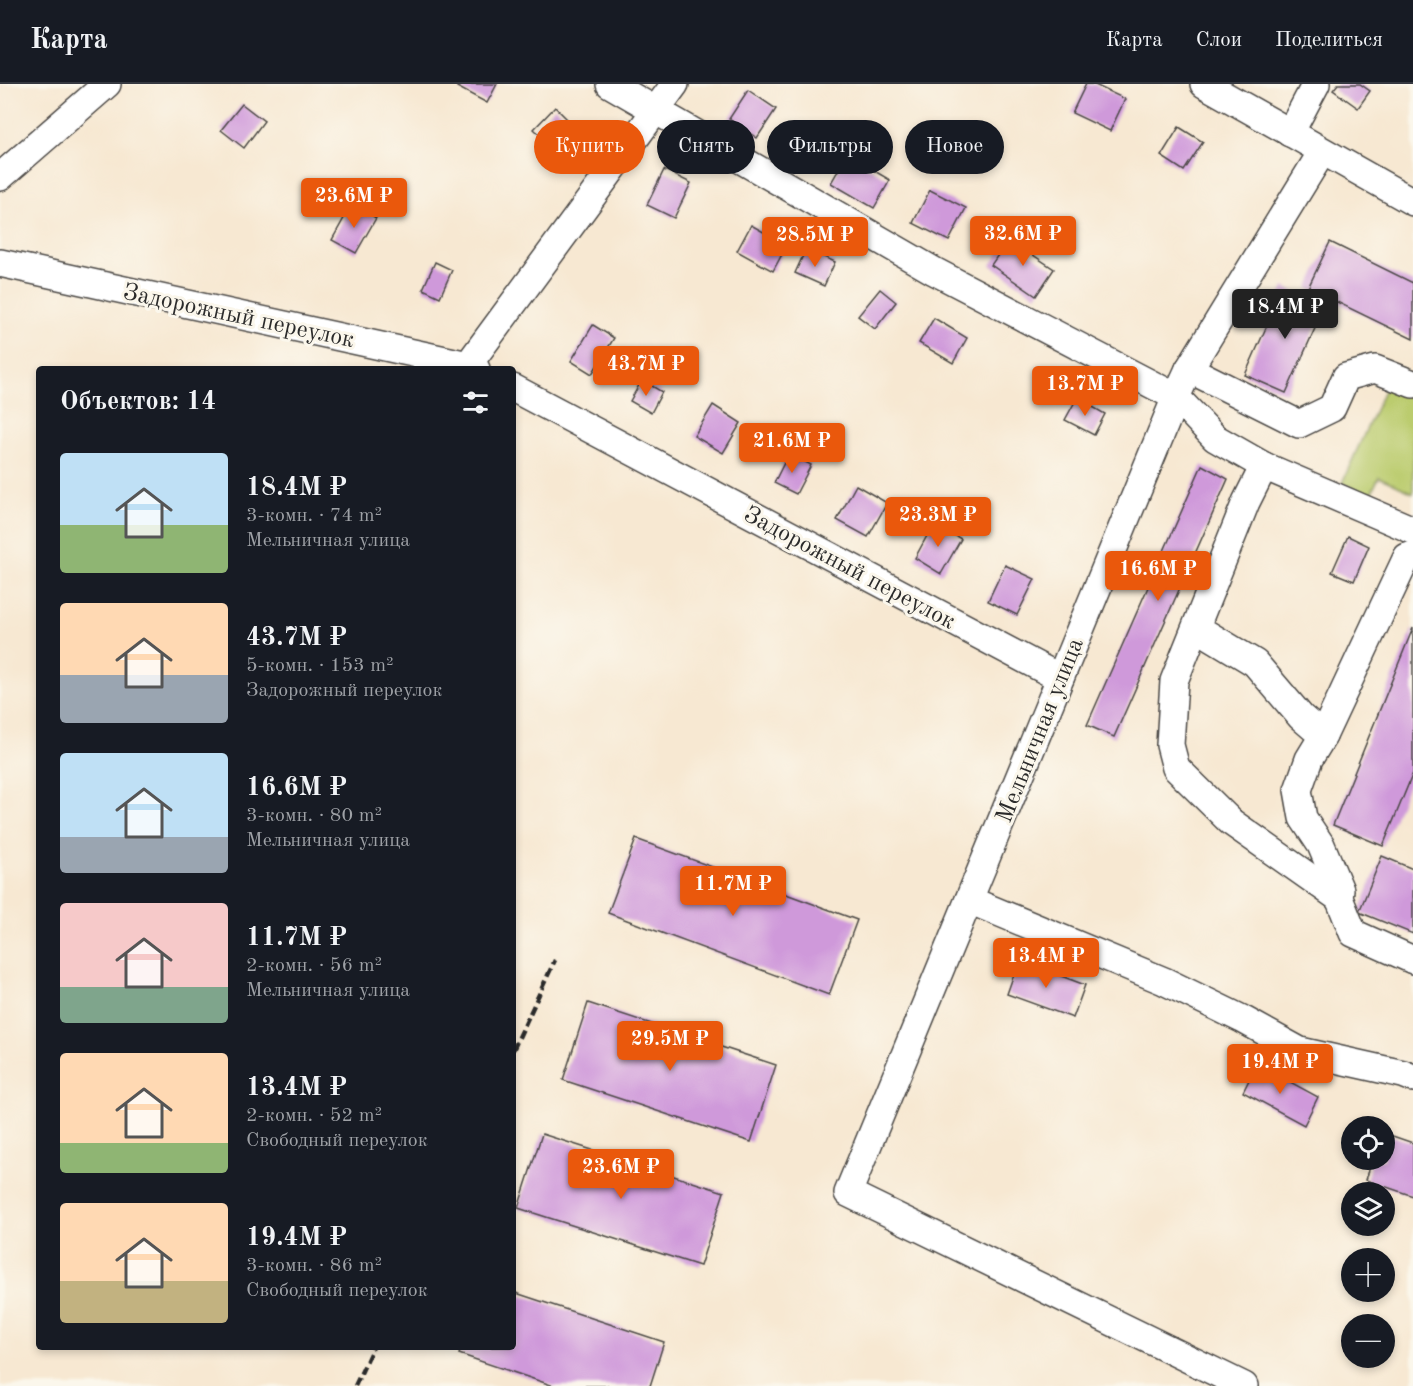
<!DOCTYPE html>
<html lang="ru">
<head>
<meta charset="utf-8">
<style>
	:root { --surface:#171b24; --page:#242831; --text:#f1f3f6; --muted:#9ea1a6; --line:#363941; --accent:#ea580c }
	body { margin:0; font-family:"Old Standard TT",serif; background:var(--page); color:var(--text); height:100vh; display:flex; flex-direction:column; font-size:22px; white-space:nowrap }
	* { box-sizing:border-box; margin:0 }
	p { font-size:20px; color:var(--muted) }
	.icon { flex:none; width:33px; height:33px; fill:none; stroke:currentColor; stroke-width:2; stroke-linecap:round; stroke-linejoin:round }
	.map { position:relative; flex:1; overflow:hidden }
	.details { position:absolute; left:36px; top:282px; width:480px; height:984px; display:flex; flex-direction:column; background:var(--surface); border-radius:6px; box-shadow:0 3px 9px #0003 }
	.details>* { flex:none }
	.guide { position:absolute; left:534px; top:36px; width:570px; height:54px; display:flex; gap:12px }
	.buttons { position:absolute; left:1341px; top:1032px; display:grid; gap:12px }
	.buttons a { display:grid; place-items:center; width:54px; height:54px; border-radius:50%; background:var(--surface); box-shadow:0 3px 9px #0003; font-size:30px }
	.price { position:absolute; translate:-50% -51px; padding:0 14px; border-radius:6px; background:var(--accent); color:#fff; font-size:20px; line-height:39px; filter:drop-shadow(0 2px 3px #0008) }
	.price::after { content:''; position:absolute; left:50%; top:36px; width:18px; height:14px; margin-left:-9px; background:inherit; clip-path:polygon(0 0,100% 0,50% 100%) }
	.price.current { background:#222; color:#fff }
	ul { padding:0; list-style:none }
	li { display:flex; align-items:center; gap:18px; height:150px; padding:0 24px }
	li span { display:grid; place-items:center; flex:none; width:168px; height:120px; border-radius:6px; color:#555 }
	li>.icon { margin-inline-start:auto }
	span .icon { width:72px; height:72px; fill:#fffc; stroke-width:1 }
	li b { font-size:26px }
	h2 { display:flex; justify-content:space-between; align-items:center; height:72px; padding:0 24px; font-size:26px }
	.chip { padding:0 21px; border-radius:27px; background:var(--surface); box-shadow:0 3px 9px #0003; font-size:21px; line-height:54px }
	.chip.current { background:var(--accent); color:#fff }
	header { display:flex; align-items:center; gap:36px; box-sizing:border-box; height:84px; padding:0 30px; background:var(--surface); border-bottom:2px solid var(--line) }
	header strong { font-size:28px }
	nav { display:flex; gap:33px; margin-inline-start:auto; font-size:21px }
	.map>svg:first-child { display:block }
	.green { fill:#bbcc6e; stroke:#737c4c; stroke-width:1.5 }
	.building { fill:#cf99da }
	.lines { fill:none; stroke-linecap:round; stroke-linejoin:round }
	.minor-casing { stroke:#4a4744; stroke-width:30 }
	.minor { stroke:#fff; stroke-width:27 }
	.rail { stroke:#2b2b2b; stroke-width:4.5; stroke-dasharray:9 4.5; stroke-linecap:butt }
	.labels { text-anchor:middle; stroke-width:6; stroke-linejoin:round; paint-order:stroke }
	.street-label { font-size:24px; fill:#2b2b2b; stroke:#fbf7ec }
</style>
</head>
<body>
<header>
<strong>Карта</strong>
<nav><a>Карта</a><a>Слои</a><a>Поделиться</a></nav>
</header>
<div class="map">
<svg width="1413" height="1302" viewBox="0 0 1413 1302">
	<rect width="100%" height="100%" fill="#fbf7ec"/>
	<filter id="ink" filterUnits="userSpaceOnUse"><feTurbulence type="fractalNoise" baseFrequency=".0167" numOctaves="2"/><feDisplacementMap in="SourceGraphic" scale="12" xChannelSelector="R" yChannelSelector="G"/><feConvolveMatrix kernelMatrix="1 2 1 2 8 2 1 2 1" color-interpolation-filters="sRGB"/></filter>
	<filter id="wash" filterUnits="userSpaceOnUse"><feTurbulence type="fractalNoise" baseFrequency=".008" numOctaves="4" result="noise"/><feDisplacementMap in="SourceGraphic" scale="24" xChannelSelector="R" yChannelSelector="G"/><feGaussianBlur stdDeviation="1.35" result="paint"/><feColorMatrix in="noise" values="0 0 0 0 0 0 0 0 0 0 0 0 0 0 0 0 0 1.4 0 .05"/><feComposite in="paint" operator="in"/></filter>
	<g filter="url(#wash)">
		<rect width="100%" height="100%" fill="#f7e8d2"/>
		<polygon class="green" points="1386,302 1413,315 1413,409 1379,393 1370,412 1342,399"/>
		<g id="blocks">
			<g class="building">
				<polygon points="459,0 497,0 487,19 457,3"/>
				<polygon points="1086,0 1093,0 1125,15 1110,47 1072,29"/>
				<polygon points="1338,0 1360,0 1370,7 1358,24 1333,6"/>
				<polygon points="748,6 776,25 757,54 729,35"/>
				<polygon points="242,20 264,37 244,64 221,46"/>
				<polygon points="555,23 578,46 557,67 534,45"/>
				<polygon points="1179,43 1203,58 1184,87 1161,72"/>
				<polygon points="847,71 890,96 874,124 831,99"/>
				<polygon points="664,86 691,99 674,134 647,121"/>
				<polygon points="930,106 966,124 949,157 913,139"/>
				<polygon points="352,120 376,134 356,169 332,156"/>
				<polygon points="751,141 787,161 773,187 737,167"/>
				<polygon points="1009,155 1054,185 1036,212 991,181"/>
				<polygon points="1330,158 1413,199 1413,255 1308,204"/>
				<polygon points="806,165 835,178 824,202 795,189"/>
				<polygon points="435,178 452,186 440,213 423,205"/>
				<polygon points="1284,203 1325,222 1286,309 1245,291"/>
				<polygon points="880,205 896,218 875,245 858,232"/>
				<polygon points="934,234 967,254 953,279 919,259"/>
				<polygon points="593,241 614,254 592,290 571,277"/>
				<polygon points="642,296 662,308 651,329 630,317"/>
				<polygon points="1077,314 1105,330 1094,351 1065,336"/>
				<polygon points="713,321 741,339 723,369 694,352"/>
				<polygon points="789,369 811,381 796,410 774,399"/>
				<polygon points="1202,381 1228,395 1114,653 1087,641"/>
				<polygon points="856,401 887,419 868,453 837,436"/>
				<polygon points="934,439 961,455 941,490 915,474"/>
				<polygon points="1348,452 1369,462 1354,497 1332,488"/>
				<polygon points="1005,481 1035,495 1017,531 988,517"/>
				<polygon points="1413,544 1413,689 1383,762 1333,741"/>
				<polygon points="636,755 857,836 829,911 608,829"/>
				<polygon points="1382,772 1413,785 1413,850 1359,828"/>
				<polygon points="1019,876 1085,901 1073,934 1007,910"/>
				<polygon points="588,919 776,981 751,1058 563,996"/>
				<polygon points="1257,980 1318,1013 1304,1041 1243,1008"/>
				<polygon points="1384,1049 1413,1059 1413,1112 1366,1096 1372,1076 1384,1076"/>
				<polygon points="542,1050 724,1108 700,1182 518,1124"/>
				<polygon points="513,1208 664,1258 650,1302 554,1302 459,1270 462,1263 513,1263"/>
			</g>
		</g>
	</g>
	<g filter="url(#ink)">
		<use href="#blocks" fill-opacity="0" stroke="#4a4744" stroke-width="1.5"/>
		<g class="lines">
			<defs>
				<g id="minor">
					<polyline points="610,0 934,187 1176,313 1215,354 1264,382 1246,418 1174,597 1170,661 1176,684 1231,738 1339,814"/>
					<polyline points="1204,0 1413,118"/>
					<polyline points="1290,49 1316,0"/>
					<polyline points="0,93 107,0"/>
					<polyline points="0,179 468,281 476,285"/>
					<polyline points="468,281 675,0"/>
					<polyline points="1189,285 1299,340 1332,324 1346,293 1375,285 1413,300"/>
					<polyline points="513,304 1060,594"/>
					<polyline points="1264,382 1413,446"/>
					<polyline points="1197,544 1255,579 1301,633 1323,652 1309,675 1298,706 1303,734 1321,761 1340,806 1339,814 1353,849 1413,876"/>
					<polyline points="1323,652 1407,473 1413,471"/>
					<polyline points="969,816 1164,897 1242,935 1300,967 1403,990 1413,994"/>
					<polyline points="1244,1302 848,1109 1176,313 1189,285 1322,68"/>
				</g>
			</defs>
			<use href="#minor" class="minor-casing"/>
			<use href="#minor" class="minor"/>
			<g class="rail">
				<polyline points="513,966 555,876"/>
				<polyline points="355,1302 373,1263"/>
			</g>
		</g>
	</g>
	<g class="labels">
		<g class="street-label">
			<text transform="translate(239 231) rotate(12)" y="8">Задорожный переулок</text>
			<text transform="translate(850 483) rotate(28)" y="8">Задорожный переулок</text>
			<text transform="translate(1039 646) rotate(-68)" y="8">Мельничная улица</text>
		</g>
	</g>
</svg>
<div class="buttons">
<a><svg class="icon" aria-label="locate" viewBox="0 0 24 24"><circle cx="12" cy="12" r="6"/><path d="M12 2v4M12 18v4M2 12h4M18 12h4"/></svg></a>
<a><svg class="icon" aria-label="layers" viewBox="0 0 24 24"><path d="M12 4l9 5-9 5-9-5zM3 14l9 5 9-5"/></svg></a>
<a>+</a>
<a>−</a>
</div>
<b class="price" style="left:354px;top:145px">23.6M ₽</b>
<b class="price" style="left:1023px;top:183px">32.6M ₽</b>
<b class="price" style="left:815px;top:184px">28.5M ₽</b>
<b class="price current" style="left:1285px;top:256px">18.4M ₽</b>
<b class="price" style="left:646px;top:313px">43.7M ₽</b>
<b class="price" style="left:1085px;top:333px">13.7M ₽</b>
<b class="price" style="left:792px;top:390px">21.6M ₽</b>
<b class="price" style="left:938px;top:464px">23.3M ₽</b>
<b class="price" style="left:1158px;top:518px">16.6M ₽</b>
<b class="price" style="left:733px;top:833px">11.7M ₽</b>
<b class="price" style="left:1046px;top:905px">13.4M ₽</b>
<b class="price" style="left:670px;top:988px">29.5M ₽</b>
<b class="price" style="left:1280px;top:1011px">19.4M ₽</b>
<b class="price" style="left:621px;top:1116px">23.6M ₽</b>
<div class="guide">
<a class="chip current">Купить</a>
<a class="chip">Снять</a>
<a class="chip">Фильтры</a>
<a class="chip">Новое</a>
</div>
<section class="details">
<h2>Объектов: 14<svg class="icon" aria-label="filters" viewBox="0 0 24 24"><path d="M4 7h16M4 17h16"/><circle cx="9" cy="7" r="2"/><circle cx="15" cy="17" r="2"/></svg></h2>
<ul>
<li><span style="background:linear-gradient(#bfe0f5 60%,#8fb573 0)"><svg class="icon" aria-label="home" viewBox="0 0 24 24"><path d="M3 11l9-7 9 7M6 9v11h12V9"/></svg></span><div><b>18.4M ₽</b><p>3-комн. · 74 m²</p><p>Мельничная улица</p></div></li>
<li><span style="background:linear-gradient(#ffd9b3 60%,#9aa5b1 0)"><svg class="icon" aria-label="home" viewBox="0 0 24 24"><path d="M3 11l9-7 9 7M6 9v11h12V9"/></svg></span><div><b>43.7M ₽</b><p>5-комн. · 153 m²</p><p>Задорожный переулок</p></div></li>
<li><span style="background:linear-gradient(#bfe0f5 70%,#9aa5b1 0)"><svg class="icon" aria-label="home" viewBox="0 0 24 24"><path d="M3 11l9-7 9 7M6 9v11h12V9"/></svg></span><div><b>16.6M ₽</b><p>3-комн. · 80 m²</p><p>Мельничная улица</p></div></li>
<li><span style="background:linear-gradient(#f6c9c9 70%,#7fa58c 0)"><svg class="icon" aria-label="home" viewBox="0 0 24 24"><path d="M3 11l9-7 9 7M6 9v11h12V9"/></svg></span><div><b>11.7M ₽</b><p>2-комн. · 56 m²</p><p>Мельничная улица</p></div></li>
<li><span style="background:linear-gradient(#ffd9b3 75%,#8fb573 0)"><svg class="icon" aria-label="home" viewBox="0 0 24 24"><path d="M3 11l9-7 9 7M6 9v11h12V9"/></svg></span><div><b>13.4M ₽</b><p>2-комн. · 52 m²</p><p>Свободный переулок</p></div></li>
<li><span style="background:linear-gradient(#ffd9b3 65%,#c2b280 0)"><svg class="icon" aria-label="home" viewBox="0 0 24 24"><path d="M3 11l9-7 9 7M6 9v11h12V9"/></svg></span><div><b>19.4M ₽</b><p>3-комн. · 86 m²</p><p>Свободный переулок</p></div></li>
</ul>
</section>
</div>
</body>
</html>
